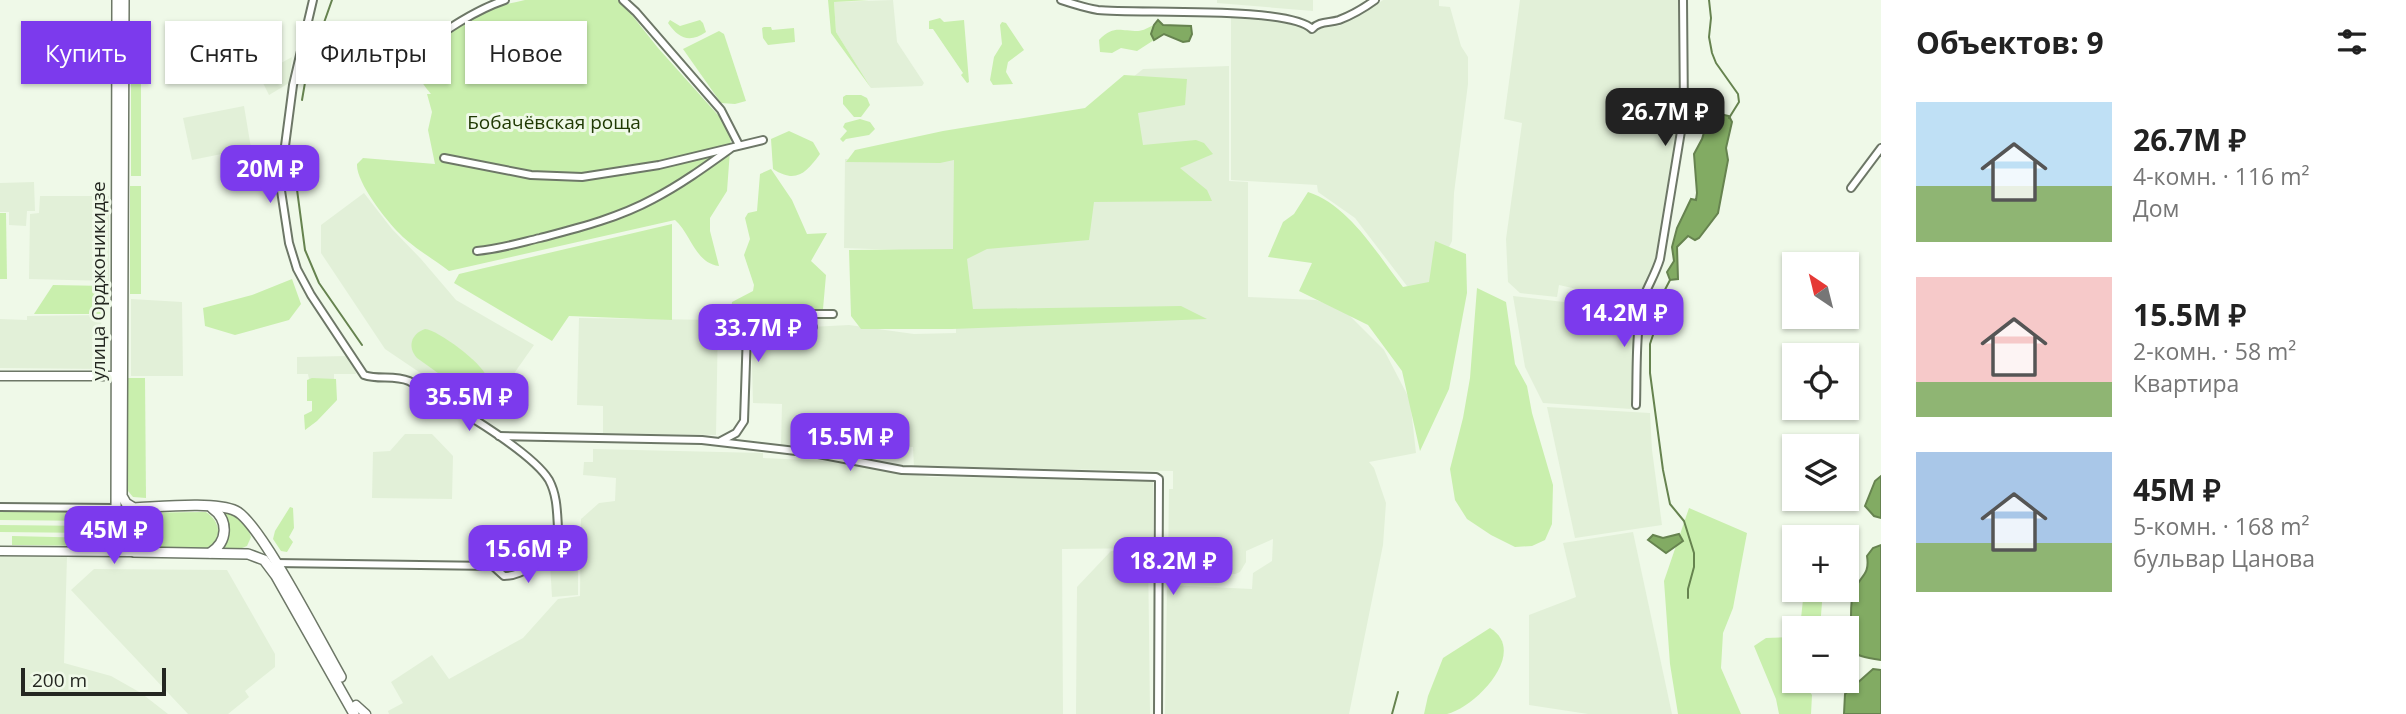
<!DOCTYPE html>
<html lang="ru">
<head>
<meta charset="utf-8">
<style>
	:root { --surface:#fff; --page:#f2f2f2; --text:#222; --muted:#767676; --accent:#7c3aed }
	body { margin:0; font-family:"Open Sans",sans-serif; background:var(--page); color:var(--text); height:100vh; display:flex; flex-direction:column; font-size:26px; white-space:nowrap }
	* { box-sizing:border-box; margin:0 }
	p { font-size:23px; color:var(--muted) }
	.icon { flex:none; width:38px; height:38px; fill:none; stroke:currentColor; stroke-width:2; stroke-linecap:round; stroke-linejoin:round }
	.map { position:relative; flex:1; overflow:hidden }
	.side { display:flex; flex-direction:column; background:var(--surface); width:525px }
	.side>* { flex:none }
	.guide { position:absolute; left:21px; top:21px; width:665px; height:63px; display:flex; gap:14px }
	.needle { width:46px; rotate:325deg }
	.tools { position:absolute; left:1782px; top:252px; display:grid; gap:14px }
	.tools a { display:grid; place-items:center; width:77px; height:77px; border-radius:0px; background:var(--surface); box-shadow:0 2px 5px #0004; font-size:35px }
	.scale { position:absolute; left:21px; bottom:18px; width:145px; box-sizing:border-box; padding-left:7px; border:4px solid #242721; border-top:0; font-size:19px; line-height:24px; white-space:nowrap; color:#242721; -webkit-text-stroke:5px #eff9e8; paint-order:stroke }
	.price { position:absolute; translate:-50% -60px; padding:0 16px; border-radius:14px; background:var(--accent); color:#fff; font-size:23px; line-height:46px; filter:drop-shadow(0 2px 4px #0008) }
	.price::after { content:''; position:absolute; left:50%; top:42px; width:21px; height:16px; margin-left:-10px; background:inherit; clip-path:polygon(0 0,100% 0,50% 100%) }
	.price.current { background:#222; color:#fff }
	ul { padding:0; list-style:none }
	li { display:flex; align-items:center; gap:21px; height:175px; padding:0 35px }
	li span { display:grid; place-items:center; flex:none; width:196px; height:140px; border-radius:0px; color:#555 }
	li>.icon { margin-inline-start:auto }
	span .icon { width:84px; height:84px; fill:#fffc; stroke-width:1 }
	li b { font-size:30px }
	h2 { display:flex; justify-content:space-between; align-items:center; height:84px; padding:0 35px; font-size:30px }
	.pill { padding:0 24px; border-radius:0px; background:var(--surface); box-shadow:0 2px 5px #0004; font-size:24px; line-height:63px }
	.pill.current { background:var(--accent); color:#fff }
	main { display:flex; flex:1; min-height:0 }
	.map>svg:first-child { display:block }
	.built { fill:#e2f0d8 }
	.green { fill:#c9efad }
	.water { fill:#82ab63; stroke:#66834f; stroke-width:2 }
	.lines { fill:none; stroke-linecap:round; stroke-linejoin:round }
	.stream { stroke:#66834f; stroke-width:2 }
	.street-casing { stroke:#6d7767; stroke-width:10 }
	.secondary-casing { stroke:#6d7767; stroke-width:11 }
	.primary-casing { stroke:#6d7767; stroke-width:12 }
	.street { stroke:#fff; stroke-width:6 }
	.secondary { stroke:#fff; stroke-width:8 }
	.primary { stroke:#fff; stroke-width:9 }
	.labels { text-anchor:middle; stroke-width:6; stroke-linejoin:round; paint-order:stroke }
	.park-label { font-size:19px; fill:#203a04; stroke:#eff9e8 }
	.street-label { font-size:19px; fill:#242721; stroke:#eff9e8 }
</style>
</head>
<body>
<main>
<div class="map">
<svg width="1881" height="714" viewBox="0 0 1881 714">
	<rect width="100%" height="100%" fill="#eff9e8"/>
	<g class="built">
		<polygon points="893,0 897,42 924,83 922,86 871,88 836,32 834,2"/>
		<polygon points="1217,0 1313,0 1313,11 1217,3"/>
		<polygon points="1383,0 1439,0 1439,6 1450,7 1461,46 1468,57 1468,84 1454,193 1452,241 1429,287 1407,286 1355,218 1318,192 1317,185 1231,180 1231,18 1268,19 1311,27 1339,26 1361,15"/>
		<polygon points="1520,0 1680,0 1682,104 1658,251 1652,275 1635,302 1559,285 1557,297 1520,293 1508,282 1506,239 1522,123 1504,119"/>
		<polygon points="292,57 289,83 269,95 259,75"/>
		<polygon points="1229,66 1229,181 1248,182 1248,297 1316,300 1344,310 1384,350 1410,400 1416,453 1369,462 1374,468 1386,503 1383,545 1349,714 1165,714 1167,585 1252,589 1253,573 1272,561 1273,539 1246,551 1246,562 1240,572 1235,574 1168,572 1169,489 1173,489 1173,471 914,467 913,447 781,445 782,404 753,403 751,330 849,325 914,334 956,333 956,252 844,248 845,159 955,156 1084,117 1143,69"/>
		<polygon points="244,106 251,148 192,160 183,118"/>
		<polygon points="34,182 35,211 27,211 26,226 9,225 9,212 0,212 0,183"/>
		<polygon points="364,193 392,229 421,259 456,300 534,345 484,416 385,349 321,253 321,225"/>
		<polygon points="40,196 109,196 109,281 29,279 30,214 39,213"/>
		<polygon points="1567,292 1639,307 1631,409 1543,403 1525,367 1513,296 1564,302"/>
		<polygon points="131,299 182,302 183,376 131,376"/>
		<polygon points="101,315 102,369 0,368 0,319 27,320 27,316"/>
		<polygon points="579,318 718,320 716,435 603,433 603,406 577,405"/>
		<polygon points="347,356 355,369 356,374 334,374 334,379 309,379 308,374 297,374 297,357"/>
		<polygon points="1547,407 1650,413 1652,450 1662,525 1575,538"/>
		<polygon points="405,434 432,434 453,456 452,499 372,498 373,452 390,451"/>
		<polygon points="593,449 763,453 763,458 829,461 930,477 1153,479 1153,548 1062,549 1063,714 389,714 388,711 403,703 391,682 432,655 449,679 523,638 558,599 580,596 581,519 599,503 615,501 616,478 583,475 584,462 593,462"/>
		<polygon points="1633,532 1672,714 1588,714 1529,705 1529,615 1576,597 1563,543"/>
		<polygon points="565,539 578,539 578,595 552,597 550,563 563,554"/>
		<polygon points="1148,550 1150,714 1076,714 1077,587 1111,551"/>
		<polygon points="0,556 67,556 64,663 111,676 141,693 168,714 0,714"/>
		<polygon points="94,569 227,570 275,654 275,667 245,691 249,697 228,714 188,714 71,590"/>
	</g>
	<g class="green">
		<path d="M525 0H620L658 48 726 124 731 137 727 191 710 218V231L719 266C695 263 691 234 675 220L449 271C435 260 411 246 400 234 386 220 356 182 357 164L363 158 435 164 428 130 432 112 427 94H431C428 90 423 85 422 81 415 56 459 23 478 13 493 6 509 4 525 0Z"/>
		<polygon points="828,0 869,0 834,2 836,32 871,88 831,33"/>
		<polygon points="940,18 944,22 964,20 969,82 967,83 961,75 963,73 933,29 929,29 929,21"/>
		<path d="M670 20 680 26 700 20 703 23 706 32C690 43 679 39 668 23Z"/>
		<polygon points="1002,22 1006,23 1024,50 1008,62 1006,72 1013,84 993,85 990,80 994,57 1002,44 1000,25"/>
		<path d="M1154 25 1151 34 1154 40 1137 51 1121 48 1112 53 1100 52 1099 40C1114 25 1119 31 1138 31 1143 31 1149 27 1154 25Z"/>
		<polygon points="764,27 771,27 772,30 794,28 795,42 768,45 763,38 762,28"/>
		<polygon points="719,31 724,34 746,101 735,104 721,103 683,49"/>
		<rect x="131" y="61" width="10" height="115"/>
		<polygon points="1124,75 1187,79 1185,105 1138,113 1143,145 1196,140 1204,143 1213,154 1180,168 1207,190 1212,201 1094,202 1089,240 987,249 967,259 973,309 1181,306 1207,319 952,329 861,329 851,316 849,250 953,249 954,160 940,163 846,162 855,150 943,131 1085,108"/>
		<polygon points="846,95 861,95 867,98 870,105 861,117 854,117 843,104 843,97"/>
		<polygon points="860,119 870,122 875,129 869,135 846,139 843,142 840,139 847,131 843,127 845,123"/>
		<path d="M789 131 813 142 820 154C806 173 796 184 773 169L771 139Z"/>
		<polygon points="771,169 792,200 807,234 827,233 811,261 826,275 823,309 758,315 738,320 731,310 732,302 753,291 754,285 744,255 750,239 745,218 748,213 757,211 760,174"/>
		<rect x="130" y="186" width="11" height="108"/>
		<path d="M1308 192C1349 205 1378 255 1403 287L1429 282 1435 241 1466 254 1467 293 1449 389 1420 451 1402 371 1368 325 1299 291 1312 263 1268 257 1283 222 1294 214Z"/>
		<polygon points="0,213 6,213 7,279 0,279"/>
		<polygon points="672,224 672,320 569,316 552,341 454,283 459,274"/>
		<polygon points="292,279 301,304 289,320 235,335 205,326 203,308 252,295"/>
		<polygon points="53,285 107,286 106,314 34,314"/>
		<polygon points="1477,288 1506,302 1515,364 1527,386 1532,413 1553,485 1552,524 1545,540 1532,546 1515,547 1491,535 1467,519 1455,500 1450,469 1463,418 1470,378"/>
		<path d="M425 329C438 330 482 363 486 376L483 387 473 394 466 393 417 358C407 347 411 334 425 329Z"/>
		<polygon points="128,378 145,378 146,498 133,497 128,491"/>
		<polygon points="312,378 336,379 337,400 317,421 305,430 304,415 312,411 312,401 307,401 307,380"/>
		<polygon points="290,507 293,508 294,528 289,537 293,542 287,552 281,551 273,539 275,531"/>
		<polygon points="1689,508 1747,533 1733,608 1723,633 1721,668 1741,714 1678,714 1670,664 1664,581"/>
		<polygon points="0,512 97,512 97,521 0,520"/>
		<path d="M206 512C221 522 223 539 207 548H132C119 538 121 528 121 513Z"/>
		<path d="M221 512C236 513 247 523 251 537L247 546 242 548H221Z"/>
		<polygon points="0,525 93,526 93,533 0,532"/>
		<polygon points="12,536 95,538 96,546 12,545"/>
		<polygon points="1804,590 1823,590 1820,628 1800,628"/>
		<path d="M1490 628C1529 652 1476 707 1447 714 1440 714 1431 714 1424 714L1428 696 1443 658Z"/>
		<polygon points="1794,637 1794,681 1802,681 1812,695 1811,714 1779,714 1776,699 1754,646 1766,638"/>
	</g>
	<g class="water">
		<polygon points="1158,20 1163,25 1191,26 1192,34 1189,41 1183,42 1164,34 1154,40 1151,34 1154,25"/>
		<polygon points="1716,113 1729,116 1732,122 1726,148 1728,160 1718,213 1699,238 1695,240 1688,236 1677,247 1678,279 1670,280 1667,272 1674,261 1672,247 1677,228 1691,199 1696,200 1697,193 1694,154 1702,139 1709,116"/>
		<polygon points="1881,476 1881,518 1874,516 1865,506 1875,481"/>
		<polygon points="1679,534 1683,541 1666,553 1648,540 1653,535 1663,538"/>
		<path d="M1881 545V660C1846 655 1847 651 1851 617 1851 609 1851 597 1854 590 1861 575 1870 575 1867 556L1873 548Z"/>
		<polygon points="1873,669 1881,670 1881,714 1844,714 1845,694"/>
	</g>
	<g class="lines">
		<g class="stream">
			<polyline points="1709,0 1711,18 1709,37 1712,53 1716,63 1738,94 1739,102 1729,118"/>
			<polyline points="302,100 307,71 332,0"/>
			<polyline points="296,182 305,250 319,283 362,345"/>
			<polyline points="1670,280 1657,305 1655,329 1650,344 1650,373 1663,470 1670,504 1684,521 1694,553 1694,567 1688,589 1688,598"/>
			<polyline points="1392,714 1398,692"/>
		</g>
		<defs>
			<g id="street">
				<polyline points="623,0 636,12 721,110 739,145"/>
				<path d="M1061 0C1073 4 1085 8 1098 10 1136 14 1290 6 1312 29 1319 21 1329 23 1339 20 1352 15 1364 8 1375 0"/>
				<path d="M411 55C441 34 470 12 505 0"/>
				<polyline points="444,158 531,175 582,177 659,165 763,140"/>
				<polyline points="1851,188 1881,148"/>
				<path d="M477 251C499 249 519 243 540 238 578 228 618 218 653 199 680 185 705 167 730 149"/>
				<polyline points="754,326 813,327"/>
				<path d="M1636 405C1637 375 1635 321 1645 294 1650 282 1656 272 1660 259L1684 113 1683 0"/>
				<polyline points="499,436 702,440 813,453 902,470 1156,477 1159,479 1158,714"/>
				<path d="M721 441 736 433 744 421 747 332C767 309 805 315 833 314"/>
				<polyline points="0,507 114,508"/>
				<path d="M275 563 493 566 504 576C522 576 535 562 552 557 562 550 559 539 558 528 557 511 557 495 549 480 531 450 442 399 409 381 394 375 378 380 364 375L311 295 297 269 289 243 280 184 293 85 313 0"/>
			</g>
			<g id="secondary">
				<polyline points="0,376 115,376"/>
				<polyline points="0,551 131,552"/>
				<polyline points="356,705 366,714"/>
			</g>
			<g id="primary">
				<polyline points="117,0 116,537 123,547 134,552 248,554 264,560 276,576 354,714"/>
				<path d="M124 0 122 496 126 503 134 508C159 507 215 501 236 511 260 522 324 648 341 677"/>
				<path d="M210 553C228 542 229 520 212 508"/>
			</g>
		</defs>
		<use href="#street" class="street-casing"/>
		<use href="#secondary" class="secondary-casing"/>
		<use href="#primary" class="primary-casing"/>
		<use href="#street" class="street"/>
		<use href="#secondary" class="secondary"/>
		<use href="#primary" class="primary"/>
	</g>
	<g class="labels">
		<g class="park-label">
			<text x="554" y="129">Бобачёвская роща</text>
		</g>
		<g class="street-label">
			<text transform="translate(98 281) rotate(-90)" y="7">улица Орджоникидзе</text>
		</g>
	</g>
</svg>
<div class="tools">
<a><svg class="needle" viewBox="-14 -14 28 28"><path d="M0-13l5 13h-10z" fill="#e53935"/><path d="M0 13l5-13h-10z" fill="#767676"/></svg></a>
<a><svg class="icon" aria-label="locate" viewBox="0 0 24 24"><circle cx="12" cy="12" r="6"/><path d="M12 2v4M12 18v4M2 12h4M18 12h4"/></svg></a>
<a><svg class="icon" aria-label="layers" viewBox="0 0 24 24"><path d="M12 4l9 5-9 5-9-5zM3 14l9 5 9-5"/></svg></a>
<a>+</a>
<a>−</a>
</div>
<div class="scale">200 m</div>
<b class="price current" style="left:1665px;top:148px">26.7M ₽</b>
<b class="price" style="left:270px;top:205px">20M ₽</b>
<b class="price" style="left:1624px;top:349px">14.2M ₽</b>
<b class="price" style="left:758px;top:364px">33.7M ₽</b>
<b class="price" style="left:469px;top:433px">35.5M ₽</b>
<b class="price" style="left:850px;top:473px">15.5M ₽</b>
<b class="price" style="left:114px;top:566px">45M ₽</b>
<b class="price" style="left:528px;top:585px">15.6M ₽</b>
<b class="price" style="left:1173px;top:597px">18.2M ₽</b>
<div class="guide">
<a class="pill current">Купить</a>
<a class="pill">Снять</a>
<a class="pill">Фильтры</a>
<a class="pill">Новое</a>
</div>
</div>
<section class="side">
<h2>Объектов: 9<svg class="icon" aria-label="filters" viewBox="0 0 24 24"><path d="M4 7h16M4 17h16"/><circle cx="9" cy="7" r="2"/><circle cx="15" cy="17" r="2"/></svg></h2>
<ul>
<li><span style="background:linear-gradient(#bfe0f5 60%,#8fb573 0)"><svg class="icon" aria-label="home" viewBox="0 0 24 24"><path d="M3 11l9-7 9 7M6 9v11h12V9"/></svg></span><div><b>26.7M ₽</b><p>4-комн. · 116 m²</p><p>Дом</p></div></li>
<li><span style="background:linear-gradient(#f6c9c9 75%,#8fb573 0)"><svg class="icon" aria-label="home" viewBox="0 0 24 24"><path d="M3 11l9-7 9 7M6 9v11h12V9"/></svg></span><div><b>15.5M ₽</b><p>2-комн. · 58 m²</p><p>Квартира</p></div></li>
<li><span style="background:linear-gradient(#a9c7e8 65%,#8fb573 0)"><svg class="icon" aria-label="home" viewBox="0 0 24 24"><path d="M3 11l9-7 9 7M6 9v11h12V9"/></svg></span><div><b>45M ₽</b><p>5-комн. · 168 m²</p><p>бульвар Цанова</p></div></li>
</ul>
</section>
</main>
</body>
</html>
